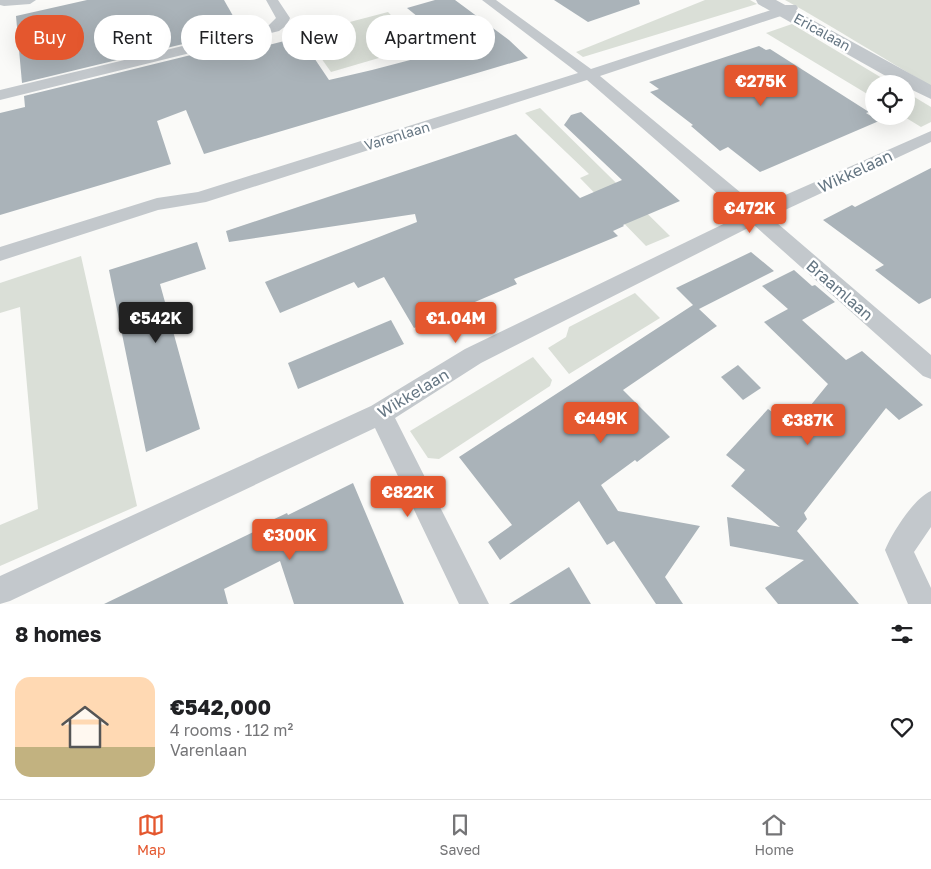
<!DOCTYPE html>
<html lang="en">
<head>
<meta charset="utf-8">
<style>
	:root { --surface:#fff; --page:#f6f6f6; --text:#202124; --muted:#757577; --line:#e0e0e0; --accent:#e4572e }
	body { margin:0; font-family:"Golos Text",sans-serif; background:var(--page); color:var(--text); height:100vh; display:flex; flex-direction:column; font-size:19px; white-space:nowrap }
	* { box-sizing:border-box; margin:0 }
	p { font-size:16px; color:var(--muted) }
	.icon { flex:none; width:28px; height:28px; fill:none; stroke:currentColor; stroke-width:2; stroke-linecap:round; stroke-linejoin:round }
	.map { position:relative; height:604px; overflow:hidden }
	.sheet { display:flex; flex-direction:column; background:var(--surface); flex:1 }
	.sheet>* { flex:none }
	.banner { position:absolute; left:15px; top:15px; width:500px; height:45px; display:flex; gap:10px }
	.buttons { position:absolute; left:865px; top:75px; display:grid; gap:10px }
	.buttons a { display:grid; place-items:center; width:50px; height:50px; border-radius:50%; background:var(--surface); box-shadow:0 5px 20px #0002; font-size:25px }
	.price { position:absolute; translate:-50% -42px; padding:0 11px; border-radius:5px; background:var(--accent); color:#fff; font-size:16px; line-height:32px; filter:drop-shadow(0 1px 2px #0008) }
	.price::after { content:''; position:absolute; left:50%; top:30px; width:15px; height:11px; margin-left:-8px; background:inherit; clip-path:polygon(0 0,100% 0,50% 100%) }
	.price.selected { background:#222; color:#fff }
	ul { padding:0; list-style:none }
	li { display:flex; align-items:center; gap:15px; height:125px; padding:0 15px }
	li+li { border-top:1px solid var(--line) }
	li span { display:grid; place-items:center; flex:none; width:140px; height:100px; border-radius:15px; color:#555 }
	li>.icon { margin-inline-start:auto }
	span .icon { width:60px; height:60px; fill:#fffc; stroke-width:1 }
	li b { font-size:21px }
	h2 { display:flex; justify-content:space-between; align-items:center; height:60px; padding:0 15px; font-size:21px }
	.pill { padding:0 18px; border-radius:22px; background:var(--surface); box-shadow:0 5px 20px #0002; font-size:18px; line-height:45px }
	.pill.selected { background:var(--accent); color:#fff }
	.tab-bar { display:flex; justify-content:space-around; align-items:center; height:70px; border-top:1px solid var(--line); background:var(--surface); font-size:14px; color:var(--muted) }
	.tab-bar a { display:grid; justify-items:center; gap:2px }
	.tab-bar .selected { color:var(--accent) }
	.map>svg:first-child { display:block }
	.green { fill:#dadfd7 }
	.building { fill:#aab3b9 }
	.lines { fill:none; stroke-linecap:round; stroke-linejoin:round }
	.minor { fill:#c3c8cc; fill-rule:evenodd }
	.tertiary { fill:#c3c8cc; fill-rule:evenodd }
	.labels { text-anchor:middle; stroke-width:5; stroke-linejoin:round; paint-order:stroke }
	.far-street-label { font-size:14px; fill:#657683; stroke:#fff }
	.street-label { font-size:16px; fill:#657683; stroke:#fff }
</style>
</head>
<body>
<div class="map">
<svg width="931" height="604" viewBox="0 0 931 604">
	<rect width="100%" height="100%" fill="#fafaf8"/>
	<g class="green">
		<polygon points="705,0 750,0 757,4 583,57 576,52"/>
		<path d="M785 0H931V86C882 58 834 27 785 0Z"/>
		<polygon points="388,12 420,46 331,72 304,34"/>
		<polygon points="792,24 892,84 874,84 874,98 766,33"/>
		<polygon points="906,92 931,107 931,122 921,127 903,116 906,116"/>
		<polygon points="540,108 670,236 646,246 580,178 589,174 525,113"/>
		<polygon points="81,256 137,506 0,566 0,525 38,509 20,307 0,313 0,283"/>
		<polygon points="635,293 660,318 569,374 548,348 566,337 569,327"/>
		<polygon points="533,357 552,380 550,386 439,459 428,458 410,431"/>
	</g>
	<g class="building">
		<polygon points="87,0 224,0 241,30 22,83 16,16"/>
		<polygon points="435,0 455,0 509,40 528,58 204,154 186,110 157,121 171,164 0,215 0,113 25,107 24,96 248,41 253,49 300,37 329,80 372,70 456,48 407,8"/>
		<polygon points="554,0 639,0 640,4 588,22"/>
		<polygon points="759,46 766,50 770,49 869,112 866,113 879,121 760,172 728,147 720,151 691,126 693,125 650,92 659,89 649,82"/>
		<polygon points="581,112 680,201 623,225 624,226 613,231 618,236 514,279 517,284 414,328 384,277 358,288 354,282 280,313 265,282 417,222 415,214 229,242 226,231 516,134 580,198 622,180 564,125 571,115"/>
		<polygon points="931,168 931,298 919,304 875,270 884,265 823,220 852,205 855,207"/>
		<polygon points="197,242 206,269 160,284 200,429 146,452 109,270"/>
		<polygon points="751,252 774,271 699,309 717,326 623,390 670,437 637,462 635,460 601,485 618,511 700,526 665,577 683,604 656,604 614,541 607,545 579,501 500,560 488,542 512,525 459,457 693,305 676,288"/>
		<polygon points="794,270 812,286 815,285 835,302 802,320 846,360 862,351 923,405 899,420 886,408 804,513 807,519 797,531 859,604 778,604 765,588 804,560 730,546 727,517 780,527 731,486 745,470 726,455 768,409 793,427 828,384 764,322 788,309 762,286"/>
		<polygon points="391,320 404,344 298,389 288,363"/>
		<polygon points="738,365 761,388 743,400 721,377"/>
		<polygon points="353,483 404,604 294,604 280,561 224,589 228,604 104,604 268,525 268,522 287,513 288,515"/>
		<polygon points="569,567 591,604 509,604"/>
	</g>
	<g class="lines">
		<g class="minor">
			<polygon points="0,0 36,0 30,4 4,6 0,5"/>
			<polygon points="266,0 278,0 290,18 287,25 279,31 0,100 0,90 269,25 276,18"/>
			<polygon points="482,0 496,0 591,69 786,5 796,5 798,8 796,11 600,76 758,207 931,131 931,142 770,217 931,355 931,379 923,376 754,225 481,363 395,418 489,604 459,604 375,428 10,601 0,604 0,576 371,406 465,349 742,215 587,80 206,202 158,210 0,261 0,247 157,198 198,192 578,73"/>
			<path d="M931 491V527L914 552 931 588V604H908L885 550C892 533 914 498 931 491Z"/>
		</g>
		<polygon class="tertiary" points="756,0 776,0 931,85 931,99 906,87 906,84 900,84 758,4"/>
	</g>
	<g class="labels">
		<g class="far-street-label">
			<text transform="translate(822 32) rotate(29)" y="5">Ericalaan</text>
			<text transform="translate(397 136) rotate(-17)" y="5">Varenlaan</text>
		</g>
		<g class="street-label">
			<text transform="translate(855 171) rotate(-25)" y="6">Wikkelaan</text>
			<text transform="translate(840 290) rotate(41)" y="6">Braamlaan</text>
			<text transform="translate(413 393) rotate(-31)" y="6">Wikkelaan</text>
		</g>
	</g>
</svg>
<div class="buttons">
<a><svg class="icon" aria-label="locate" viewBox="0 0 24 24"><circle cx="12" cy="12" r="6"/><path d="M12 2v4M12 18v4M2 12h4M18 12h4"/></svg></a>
</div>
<b class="price" style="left:761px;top:107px">€275K</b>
<b class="price" style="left:750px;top:234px">€472K</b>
<b class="price selected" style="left:156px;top:344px">€542K</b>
<b class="price" style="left:456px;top:344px">€1.04M</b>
<b class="price" style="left:601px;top:444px">€449K</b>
<b class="price" style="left:808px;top:446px">€387K</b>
<b class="price" style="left:408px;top:518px">€822K</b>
<b class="price" style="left:290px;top:561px">€300K</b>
<div class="banner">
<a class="pill selected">Buy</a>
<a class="pill">Rent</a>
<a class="pill">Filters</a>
<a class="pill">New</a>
<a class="pill">Apartment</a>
</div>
</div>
<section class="sheet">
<h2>8 homes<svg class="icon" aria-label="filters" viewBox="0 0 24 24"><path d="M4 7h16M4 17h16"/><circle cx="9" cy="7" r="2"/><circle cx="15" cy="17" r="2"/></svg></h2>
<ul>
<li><span style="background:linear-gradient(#ffd9b3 70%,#c2b280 0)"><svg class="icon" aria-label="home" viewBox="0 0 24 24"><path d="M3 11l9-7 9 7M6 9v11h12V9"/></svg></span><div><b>€542,000</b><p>4 rooms · 112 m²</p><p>Varenlaan</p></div><svg class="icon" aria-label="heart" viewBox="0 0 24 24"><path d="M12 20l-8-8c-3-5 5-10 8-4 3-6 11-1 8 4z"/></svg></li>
</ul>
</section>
<nav class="tab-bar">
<a class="selected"><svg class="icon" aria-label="map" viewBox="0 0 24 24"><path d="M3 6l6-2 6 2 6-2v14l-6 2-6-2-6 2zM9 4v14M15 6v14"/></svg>Map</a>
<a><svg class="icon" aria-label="saved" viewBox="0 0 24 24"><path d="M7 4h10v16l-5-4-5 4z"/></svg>Saved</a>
<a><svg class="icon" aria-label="home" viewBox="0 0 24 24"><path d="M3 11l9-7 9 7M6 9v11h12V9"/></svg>Home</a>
</nav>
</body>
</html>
